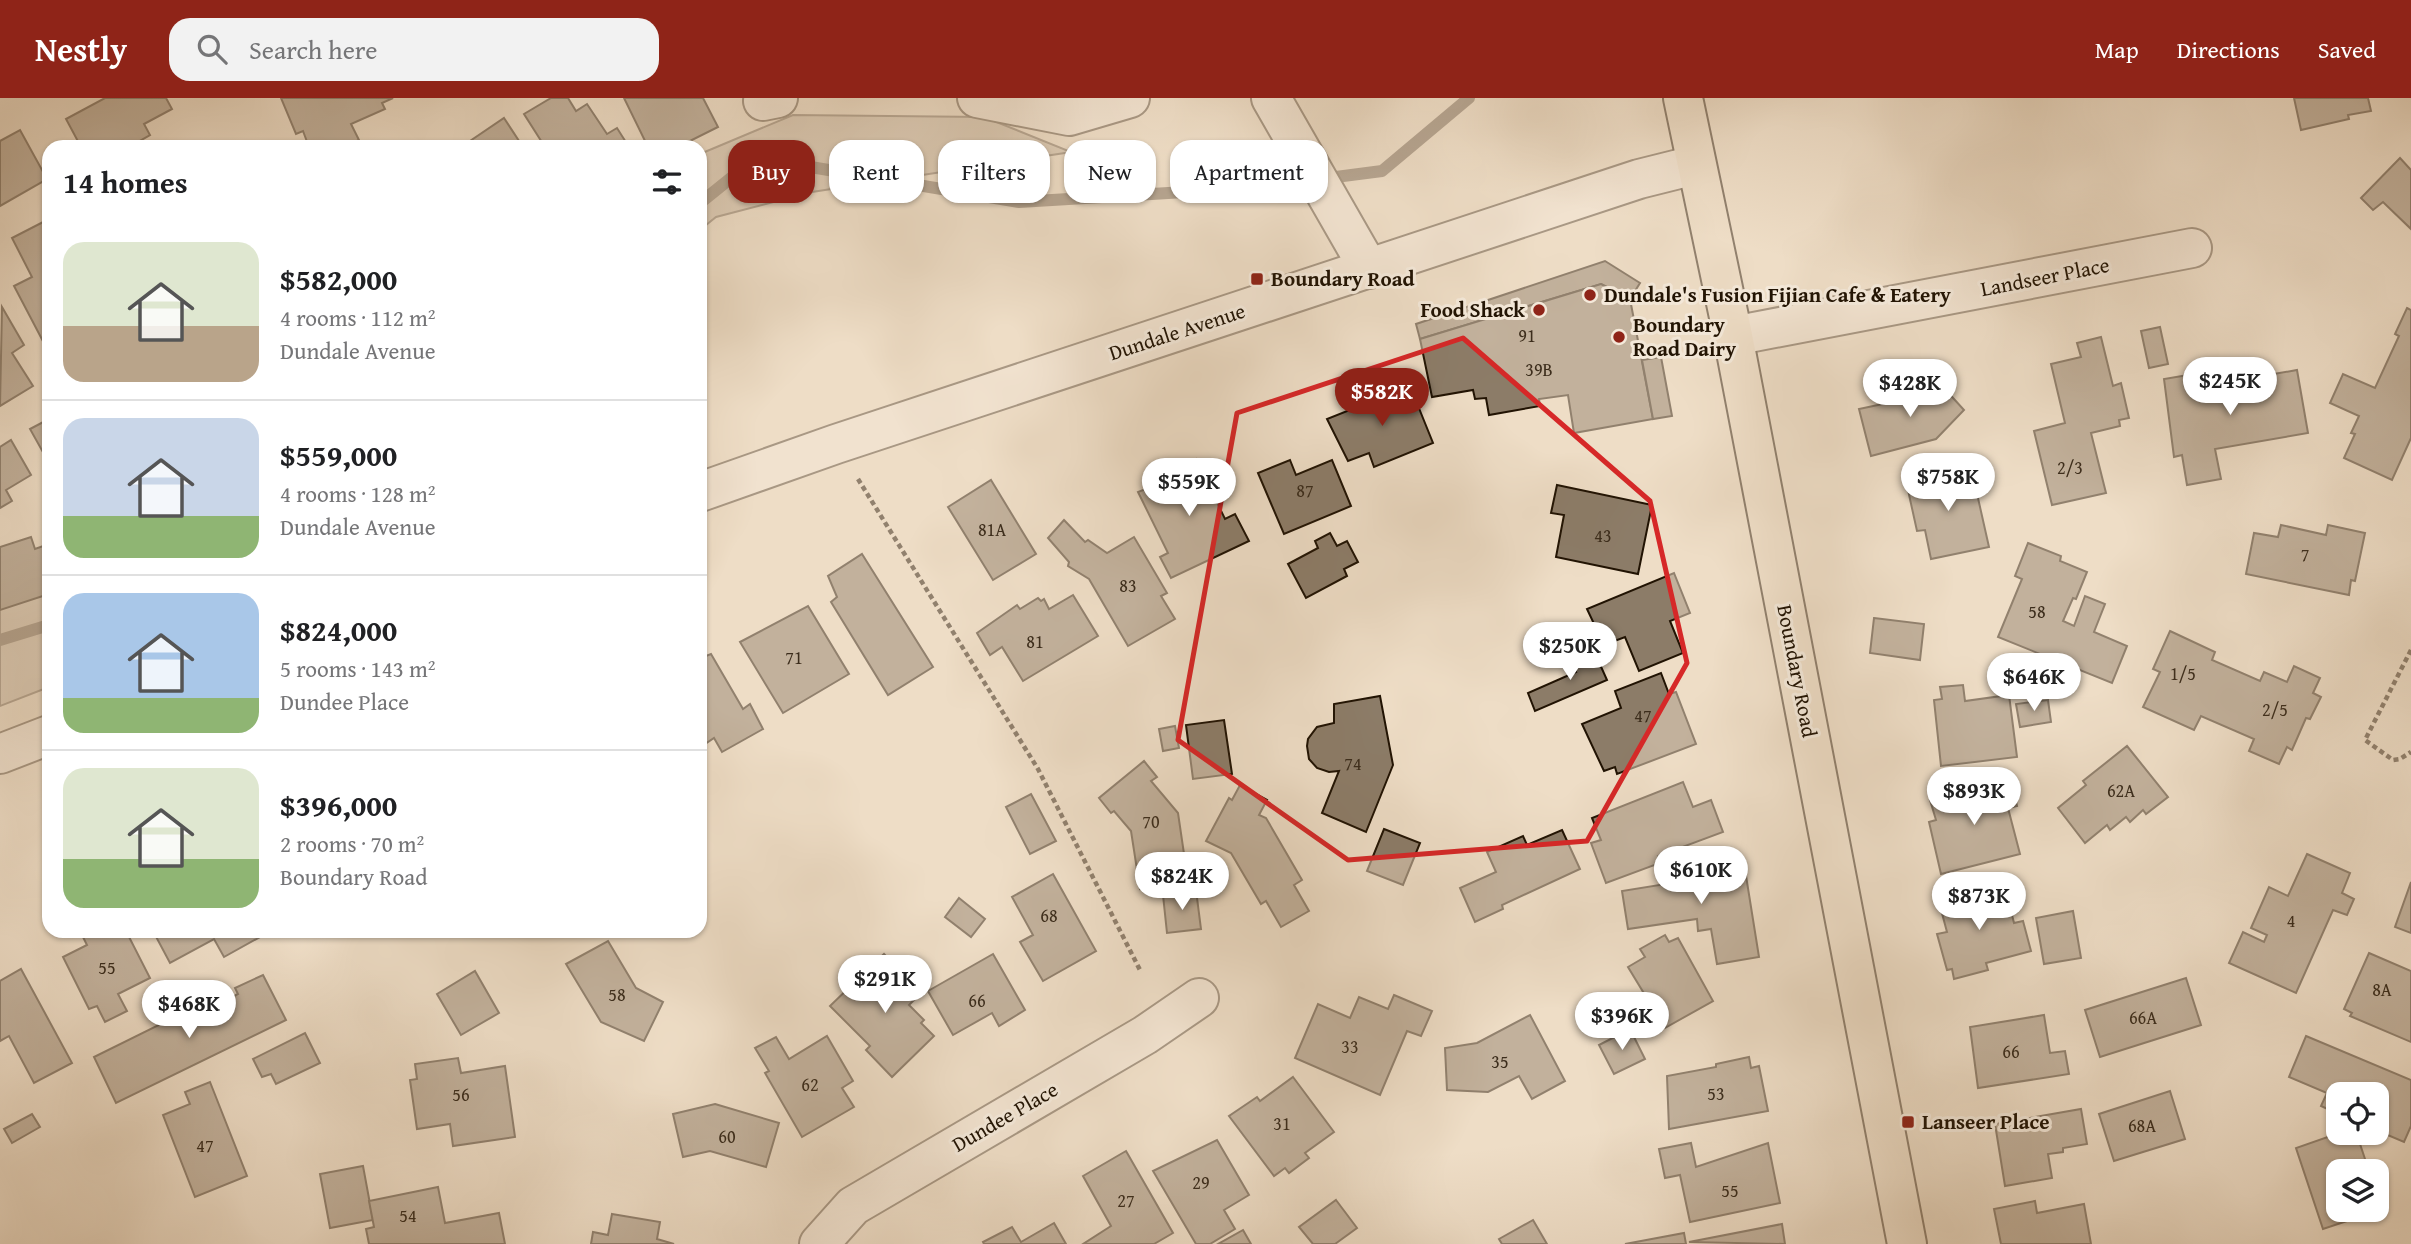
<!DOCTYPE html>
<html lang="en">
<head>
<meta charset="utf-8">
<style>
	:root { --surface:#fff; --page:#f2f2f2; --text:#202124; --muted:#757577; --line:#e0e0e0; --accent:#8f2418 }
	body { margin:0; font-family:"Gentium Book Plus",serif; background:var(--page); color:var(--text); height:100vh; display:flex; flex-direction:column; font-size:26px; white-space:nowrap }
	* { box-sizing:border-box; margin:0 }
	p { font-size:23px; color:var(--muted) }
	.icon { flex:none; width:38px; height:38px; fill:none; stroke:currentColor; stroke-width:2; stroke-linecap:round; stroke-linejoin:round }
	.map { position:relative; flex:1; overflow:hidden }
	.sheet { position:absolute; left:42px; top:42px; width:665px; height:798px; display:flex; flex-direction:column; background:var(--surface); border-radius:21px; box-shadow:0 2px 5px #0004 }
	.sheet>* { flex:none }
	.banner { position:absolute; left:728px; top:42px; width:665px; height:63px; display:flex; gap:14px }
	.tools { position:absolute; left:2326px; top:984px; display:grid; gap:14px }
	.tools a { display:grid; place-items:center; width:63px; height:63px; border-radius:14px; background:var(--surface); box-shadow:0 2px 5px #0004; font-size:35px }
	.price { position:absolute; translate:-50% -60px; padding:0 16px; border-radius:24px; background:#fff; color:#222; font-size:23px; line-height:46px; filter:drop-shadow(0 2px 4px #0008) }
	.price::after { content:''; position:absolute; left:50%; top:42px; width:21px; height:16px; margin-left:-10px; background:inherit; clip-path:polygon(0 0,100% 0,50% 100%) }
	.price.selected { background:var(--accent); color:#fff }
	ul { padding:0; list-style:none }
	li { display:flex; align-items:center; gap:21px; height:175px; padding:0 21px }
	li+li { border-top:2px solid var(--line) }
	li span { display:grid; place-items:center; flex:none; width:196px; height:140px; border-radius:21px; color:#555 }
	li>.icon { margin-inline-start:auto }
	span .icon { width:84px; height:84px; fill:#fffc; stroke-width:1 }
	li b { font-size:30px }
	h2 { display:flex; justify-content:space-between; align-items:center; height:84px; padding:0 21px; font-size:30px }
	.tag { padding:0 24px; border-radius:21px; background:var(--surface); box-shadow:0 2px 5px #0004; font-size:24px; line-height:63px }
	.tag.selected { background:var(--accent); color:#fff }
	header { display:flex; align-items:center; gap:42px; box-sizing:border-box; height:98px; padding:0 35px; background:var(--accent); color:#fff }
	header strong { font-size:33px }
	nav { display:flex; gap:38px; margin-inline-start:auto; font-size:24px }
	.search { width:490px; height:63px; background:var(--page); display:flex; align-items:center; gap:18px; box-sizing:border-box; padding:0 24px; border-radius:21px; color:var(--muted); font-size:26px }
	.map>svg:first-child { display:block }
	.green { fill:#cbbba5; stroke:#766754; stroke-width:2 }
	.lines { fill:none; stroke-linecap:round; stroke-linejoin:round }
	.stream { stroke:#726350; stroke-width:12 }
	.building { fill:#8c7c68; stroke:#211303; stroke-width:2 }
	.minor-casing { stroke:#544634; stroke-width:42 }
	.major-casing { stroke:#211303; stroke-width:42 }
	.path { stroke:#211303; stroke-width:4.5; stroke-dasharray:5 3.5; stroke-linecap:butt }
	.minor { stroke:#f4e9da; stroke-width:38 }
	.major { stroke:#eeddc6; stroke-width:38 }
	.marked { fill:none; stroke:#d62828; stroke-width:5; stroke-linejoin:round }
	.poi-dot { fill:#8f2418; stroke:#f4e9da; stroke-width:2.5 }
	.labels { text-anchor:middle; stroke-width:6; stroke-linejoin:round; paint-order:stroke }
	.number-label { font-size:18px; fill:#3c2d1c }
	.street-label { font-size:21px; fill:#211303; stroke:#f4e9da }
	.poi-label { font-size:21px; font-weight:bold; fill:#211303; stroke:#f4e9da; text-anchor:start }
</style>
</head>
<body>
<header>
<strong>Nestly</strong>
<div class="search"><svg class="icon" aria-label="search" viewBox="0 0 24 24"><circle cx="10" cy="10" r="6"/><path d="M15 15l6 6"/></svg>Search here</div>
<nav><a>Map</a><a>Directions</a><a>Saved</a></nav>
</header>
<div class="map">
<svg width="2411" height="1146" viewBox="0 0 2411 1146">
	<rect width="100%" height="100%" fill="#eeddc6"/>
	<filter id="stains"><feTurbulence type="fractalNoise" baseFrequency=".00286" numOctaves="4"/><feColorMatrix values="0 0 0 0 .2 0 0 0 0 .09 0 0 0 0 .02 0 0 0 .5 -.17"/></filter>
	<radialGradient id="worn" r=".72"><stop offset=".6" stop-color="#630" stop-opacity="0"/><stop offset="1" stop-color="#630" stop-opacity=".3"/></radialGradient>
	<g class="green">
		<polygon points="793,17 984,19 1071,54 812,94 716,119 700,132 700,56"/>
		<polygon points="49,487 49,589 0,608 0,509"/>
	</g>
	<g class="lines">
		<g class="stream">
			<polyline points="700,105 736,76 775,63 1019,104 1251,90 1382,73 1469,0"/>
			<polyline points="0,542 49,527"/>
		</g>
	</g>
	<g class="building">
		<polygon points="105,0 166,0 172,11 144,26 150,37 129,49 81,49 66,21"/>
		<polygon points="281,0 393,0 382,5 385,11 351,26 359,42 344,49 309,49 303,33 296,36"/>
		<polygon points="551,0 568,0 576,13 587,6 607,36 617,30 629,49 545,49 524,16"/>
		<polygon points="624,0 703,0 718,29 678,49 648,49"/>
		<polygon points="2294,0 2368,0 2371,13 2348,17 2349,21 2301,32"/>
		<polygon points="504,20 523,49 474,49 470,43"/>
		<polygon points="20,32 47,81 0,108 0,43"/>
		<polygon points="2400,60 2411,72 2411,131 2383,104 2373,112 2361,100"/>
		<polygon points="49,121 49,247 46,249 14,188 32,179 12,140"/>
		<polygon points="1605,163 1640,185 1630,201 1601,186 1420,241 1416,226"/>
		<polygon points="1601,186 1630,201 1653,321 1574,335 1568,297 1539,301 1540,308 1489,317 1486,300 1475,301 1473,292 1432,299 1420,241"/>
		<polygon points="2,209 24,247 12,255 33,288 0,308"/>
		<polygon points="2407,210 2411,212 2411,340 2392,382 2344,360 2355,336 2351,335 2359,318 2330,305 2343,276 2375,290 2399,238 2395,236"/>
		<polygon points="2160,229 2168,266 2149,270 2141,233"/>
		<polygon points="2101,239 2113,288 2121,285 2129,320 2119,322 2120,328 2091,335 2106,395 2052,407 2034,333 2065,325 2051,266 2081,259 2077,245"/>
		<polygon points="1661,259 1672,318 1653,321 1642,262"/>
		<polygon points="2297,272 2308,335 2215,351 2221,381 2187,387 2182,357 2174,359 2164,281 2206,274 2209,293 2234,288 2233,283"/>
		<polygon points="1934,279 1964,312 1936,341 1871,358 1859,311 1911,300"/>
		<polygon points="1410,288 1433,345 1374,369 1369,355 1348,363 1327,321"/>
		<polygon points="49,321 49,365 30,331"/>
		<polygon points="11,342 31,377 6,392 12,403 0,410 0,349"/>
		<polygon points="1196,361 1225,421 1235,416 1249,443 1171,480 1160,459 1168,455 1138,394 1151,389 1145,377"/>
		<polygon points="1290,362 1296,377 1332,362 1351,408 1284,436 1258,375"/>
		<polygon points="1971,369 1989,449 1931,461 1925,432 1917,433 1906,383"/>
		<polygon points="991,382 1036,456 993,482 948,409"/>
		<polygon points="1557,387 1652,407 1638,476 1556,459 1564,417 1551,415"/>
		<polygon points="1064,422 1085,444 1088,442 1107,455 1134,439 1167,495 1161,498 1175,521 1128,548 1089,481 1068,468 1069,464 1048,440"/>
		<polygon points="2281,427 2326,437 2328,427 2365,435 2355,483 2351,482 2349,497 2246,476 2254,435 2278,439"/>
		<polygon points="1330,435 1337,448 1347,443 1358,464 1344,471 1347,478 1306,500 1288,466 1318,450 1315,443"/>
		<polygon points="31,439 35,451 49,446 49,496 0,512 0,449"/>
		<polygon points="2028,445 2061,458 2060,463 2087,474 2076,501 2073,500 2063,523 2074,528 2085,498 2105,506 2094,534 2127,548 2112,585 1998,539 2022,481 2015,478"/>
		<polygon points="862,456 933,569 888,597 831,504 837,499 828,478"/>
		<polygon points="1674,475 1690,515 1670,523 1683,555 1639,573 1625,539 1604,547 1587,511"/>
		<polygon points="1073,497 1098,538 1023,583 1002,549 990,557 977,535 1017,507 1020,511 1038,500 1041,503 1044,501 1049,511"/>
		<polygon points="808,508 849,576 783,615 740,544"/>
		<polygon points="1874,520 1924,526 1920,562 1870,555"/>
		<polygon points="2170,533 2215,554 2212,562 2260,583 2264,574 2287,584 2294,568 2320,580 2313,595 2321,599 2310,621 2306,620 2292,652 2287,649 2279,666 2249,653 2254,641 2201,618 2194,632 2143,609 2160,574 2153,571"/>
		<polygon points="700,548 706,558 711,556 743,611 750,606 763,631 722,654 714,640 705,646 700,637"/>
		<polygon points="1594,553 1607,582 1535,613 1528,595 1576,574 1570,563"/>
		<polygon points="1661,575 1669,596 1676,594 1696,646 1617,676 1615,669 1604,673 1582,626 1621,610 1615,593"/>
		<polygon points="1963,587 1965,603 2009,597 2017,659 1941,668 1934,602 1942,601 1940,589"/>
		<polygon points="1380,598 1393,667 1366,734 1322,715 1339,673 1329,674 1317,670 1309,661 1307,648 1308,641 1317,629 1334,625 1334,606"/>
		<polygon points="2048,602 2051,624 2020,629 2016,606"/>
		<polygon points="1224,622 1232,676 1193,681 1186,627"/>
		<polygon points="1175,628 1179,650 1163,653 1159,631"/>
		<polygon points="2127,648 2168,699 2146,716 2143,712 2130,724 2126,719 2110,732 2107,727 2085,745 2058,710 2086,687 2083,683"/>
		<polygon points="1144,663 1157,679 1151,683 1178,715 1188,783 1140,791 1131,733 1114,713 1111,715 1099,700"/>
		<polygon points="2011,682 2017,708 2008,710 2020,756 1941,776 1929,724 1936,722 1930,702"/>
		<polygon points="1683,684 1693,709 1711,702 1723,734 1658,758 1660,765 1606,785 1591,745 1601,742 1592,720"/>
		<polygon points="1240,687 1267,702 1259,717 1266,720 1302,782 1294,787 1309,813 1281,829 1266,803 1261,806 1231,755 1206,743 1229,700 1232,702"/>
		<polygon points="1031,696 1056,743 1030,756 1006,709"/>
		<polygon points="1384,731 1420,745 1403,787 1367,773"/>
		<polygon points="1562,732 1580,771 1502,807 1503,811 1475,824 1460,790 1496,774 1487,754 1523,738 1527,747"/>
		<polygon points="2307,756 2350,775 2342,795 2354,801 2347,817 2333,812 2296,895 2229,865 2243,834 2264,844 2267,837 2251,830 2269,789 2288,798"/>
		<polygon points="1743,759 1759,859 1717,866 1711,831 1698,833 1697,821 1628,831 1622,793 1666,786 1663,772"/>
		<polygon points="1053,776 1096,853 1043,883 1020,844 1033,837 1012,799"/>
		<polygon points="1990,783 1997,812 2010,809 2014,825 2023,823 2031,853 1986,865 1988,872 1954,881 1952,871 1947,872 1937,836 1947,834 1939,804 1962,795 1961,791"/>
		<polygon points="2411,784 2411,835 2395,829"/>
		<polygon points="1196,792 1201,831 1167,835 1163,797"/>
		<polygon points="959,800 985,821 971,839 945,819"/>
		<polygon points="2073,813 2081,860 2044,866 2036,820"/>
		<polygon points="80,833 126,833 150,880 118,896 127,913 105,924 97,908 89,911 63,859 87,847"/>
		<polygon points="153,833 257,833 260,839 224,859 214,841 170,865"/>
		<polygon points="1665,837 1669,844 1678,840 1713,903 1665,930 1628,869 1645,859 1640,851"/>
		<polygon points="608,843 636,890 663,904 644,943 601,924 566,866"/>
		<polygon points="2369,855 2411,873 2411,944 2350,918 2352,915 2344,911"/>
		<polygon points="884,856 921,895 909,907 924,922 921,925 934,938 892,979 866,952 870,948 830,908"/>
		<polygon points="993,856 1025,912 999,928 992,915 953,937 928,893"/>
		<polygon points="21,871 72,965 34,985 9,938 0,943 0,883"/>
		<polygon points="475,873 499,915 461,937 437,896"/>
		<polygon points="263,877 286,922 116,1005 94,959 181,916 184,923 238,896 235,890"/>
		<polygon points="2186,880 2201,927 2100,959 2085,912"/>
		<polygon points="1394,897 1432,913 1421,938 1407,933 1380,997 1295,960 1318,906 1350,920 1359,899 1388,911"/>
		<polygon points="1530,917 1565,983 1532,1001 1519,978 1488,994 1447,992 1445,950 1477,945"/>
		<polygon points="2044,917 2050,955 2065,953 2069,976 1978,990 1970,929"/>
		<polygon points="1630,931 1645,961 1614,976 1599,947"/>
		<polygon points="305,935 320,965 276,986 271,976 262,979 253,961"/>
		<polygon points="827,938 853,983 842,990 854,1009 802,1039 765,975 769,973 755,950 776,939 789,961"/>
		<polygon points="2306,938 2411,982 2411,1028 2404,1044 2376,1032 2376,996 2338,996 2338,1016 2321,1008 2327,995 2289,979"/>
		<polygon points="1749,959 1751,970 1759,968 1768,1013 1669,1031 1667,978 1716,969 1716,966"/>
		<polygon points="458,960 461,975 505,968 515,1039 453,1048 450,1026 417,1031 410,982 417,981 415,966"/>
		<polygon points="1293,979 1334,1034 1305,1055 1309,1060 1289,1075 1285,1070 1274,1078 1229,1018 1257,999 1260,1003"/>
		<polygon points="210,984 247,1078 195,1099 163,1017 190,1006 185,994"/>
		<polygon points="2170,993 2185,1041 2114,1063 2099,1016"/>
		<polygon points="715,1006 779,1025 766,1069 710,1053 683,1059 673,1016"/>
		<polygon points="2081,1011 2087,1046 2063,1050 2063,1054 2048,1056 2052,1080 2005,1088 1995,1026"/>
		<polygon points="32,1016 40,1029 12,1045 4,1031"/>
		<polygon points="2342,1034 2356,1034 2369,1073 2338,1073 2338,1111 2370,1111 2371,1115 2323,1131 2296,1050"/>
		<polygon points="1217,1042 1249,1097 1224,1112 1235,1131 1210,1146 1196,1146 1153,1073"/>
		<polygon points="1691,1045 1696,1069 1768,1045 1780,1105 1690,1124 1680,1077 1665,1080 1659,1051"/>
		<polygon points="1126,1053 1173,1135 1154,1146 1083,1146 1111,1128 1083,1078"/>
		<polygon points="363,1068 373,1122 330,1130 320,1076"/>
		<polygon points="438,1089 445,1125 499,1115 505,1146 369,1146 366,1131 374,1129 369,1103"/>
		<polygon points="1336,1102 1357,1130 1335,1146 1313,1146 1299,1129"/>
		<polygon points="2035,1103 2037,1115 2084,1106 2091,1146 2001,1146 1994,1111"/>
		<polygon points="612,1116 660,1124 657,1141 674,1146 591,1146 593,1134 608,1137"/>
		<polygon points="1533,1122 1547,1146 1502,1146 1499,1141"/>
		<polygon points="1054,1125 1066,1146 984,1146 983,1144 1012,1129 1021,1144"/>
		<polygon points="1782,1126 1785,1146 1689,1144"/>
		<polygon points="1243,1132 1251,1146 1218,1146"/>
		<polygon points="1684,1135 1686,1146 1625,1146"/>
	</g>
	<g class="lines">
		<defs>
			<g id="minor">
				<polyline points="977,0 1069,18 1130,0"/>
				<polyline points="1271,0 1369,171"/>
				<polyline points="763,3 778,0"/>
				<polyline points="1733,238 2192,150"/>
				<polyline points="700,394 836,346 1639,81 1695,67"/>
				<polyline points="0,656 49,637"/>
				<polyline points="819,1146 853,1108 1145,937 1199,900"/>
			</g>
			<polyline id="major" points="1683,0 1733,238 1907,1146"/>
		</defs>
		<use href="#minor" class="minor-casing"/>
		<use href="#major" class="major-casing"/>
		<g class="path">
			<polyline points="858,381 1038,671 1140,872"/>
			<polyline points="2411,552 2365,642 2393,662 2400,661 2411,654"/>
		</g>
		<use href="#minor" class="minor"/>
		<use href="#major" class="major"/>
	</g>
	<path d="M0 0H2411V1146H0ZM1463 240 1650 403 1687 565 1587 743 1348 762 1178 642 1237 315Z" fill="#eeddc6" fill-opacity=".55" fill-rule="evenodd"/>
	<path class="marked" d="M1463 240 1650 403 1687 565 1587 743 1348 762 1178 642 1237 315Z"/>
	<g class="poi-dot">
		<rect x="1250" y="174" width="14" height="14" rx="3.5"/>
		<circle cx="1590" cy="197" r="7"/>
		<circle cx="1539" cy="212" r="7"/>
		<circle cx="1619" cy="239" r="7"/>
		<rect x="1901" y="1017" width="14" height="14" rx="3.5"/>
	</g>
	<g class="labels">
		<g class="number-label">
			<text x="1527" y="244">91</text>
			<text x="1539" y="278">39B</text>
			<text x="2070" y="376">2/3</text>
			<text x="1305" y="399">87</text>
			<text x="992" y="438">81A</text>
			<text x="1603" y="444">43</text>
			<text x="2305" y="463">7</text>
			<text x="1128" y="494">83</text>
			<text x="2037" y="520">58</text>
			<text x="1035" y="550">81</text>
			<text x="794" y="566">71</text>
			<text x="2183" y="582">1/5</text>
			<text x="2275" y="618">2/5</text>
			<text x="1643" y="624">47</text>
			<text x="1353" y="672">74</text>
			<text x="2121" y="699">62A</text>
			<text x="1151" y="730">70</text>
			<text x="1049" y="824">68</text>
			<text x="2291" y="829">4</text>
			<text x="107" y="876">55</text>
			<text x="2382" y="898">8A</text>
			<text x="617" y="903">58</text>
			<text x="977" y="909">66</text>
			<text x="2143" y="926">66A</text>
			<text x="1350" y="955">33</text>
			<text x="2011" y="960">66</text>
			<text x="1500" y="970">35</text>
			<text x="810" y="993">62</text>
			<text x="1716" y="1002">53</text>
			<text x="461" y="1003">56</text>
			<text x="1282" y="1032">31</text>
			<text x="2142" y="1034">68A</text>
			<text x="727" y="1045">60</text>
			<text x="205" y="1054">47</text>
			<text x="1201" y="1091">29</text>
			<text x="1730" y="1099">55</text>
			<text x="1126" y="1109">27</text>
			<text x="408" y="1124">54</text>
		</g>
		<g class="street-label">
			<text transform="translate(2045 179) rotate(-11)" y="7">Landseer Place</text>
			<text transform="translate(1177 234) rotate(-18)" y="7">Dundale Avenue</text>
			<text transform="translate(1797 573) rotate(79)" y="7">Boundary Road</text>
			<text transform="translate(1005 1019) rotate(-30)" y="7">Dundee Place</text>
		</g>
		<g class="poi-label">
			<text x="1271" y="188">Boundary Road</text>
			<text x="1604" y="204">Dundale's Fusion Fijian Cafe &amp; Eatery</text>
			<text x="1525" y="219" text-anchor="end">Food Shack</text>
			<text x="1633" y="234">Boundary<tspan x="1633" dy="24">Road Dairy</tspan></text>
			<text x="1922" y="1031">Lanseer Place</text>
		</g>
	</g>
	<rect width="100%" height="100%" filter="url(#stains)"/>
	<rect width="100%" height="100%" fill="url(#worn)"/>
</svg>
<div class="tools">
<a><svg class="icon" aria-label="locate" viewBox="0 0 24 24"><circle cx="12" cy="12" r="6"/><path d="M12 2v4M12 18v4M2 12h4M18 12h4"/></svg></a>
<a><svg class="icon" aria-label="layers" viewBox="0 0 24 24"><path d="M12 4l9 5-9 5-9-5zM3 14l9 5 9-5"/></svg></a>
</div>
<b class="price" style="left:2230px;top:319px">$245K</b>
<b class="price" style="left:1910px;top:321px">$428K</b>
<b class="price selected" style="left:1382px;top:330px">$582K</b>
<b class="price" style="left:1948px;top:415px">$758K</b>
<b class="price" style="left:1189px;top:420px">$559K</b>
<b class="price" style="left:1570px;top:584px">$250K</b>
<b class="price" style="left:2034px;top:615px">$646K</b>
<b class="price" style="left:1974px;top:729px">$893K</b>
<b class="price" style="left:1701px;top:808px">$610K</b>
<b class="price" style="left:1182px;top:814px">$824K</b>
<b class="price" style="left:1979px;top:834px">$873K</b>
<b class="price" style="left:885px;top:917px">$291K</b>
<b class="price" style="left:189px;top:942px">$468K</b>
<b class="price" style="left:1622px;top:954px">$396K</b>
<div class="banner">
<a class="tag selected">Buy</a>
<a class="tag">Rent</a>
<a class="tag">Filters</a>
<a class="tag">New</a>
<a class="tag">Apartment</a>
</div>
<section class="sheet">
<h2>14 homes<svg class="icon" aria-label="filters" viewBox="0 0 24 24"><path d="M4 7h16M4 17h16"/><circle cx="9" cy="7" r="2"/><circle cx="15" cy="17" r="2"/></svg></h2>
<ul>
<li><span style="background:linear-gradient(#dfe7d0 60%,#b9a48a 0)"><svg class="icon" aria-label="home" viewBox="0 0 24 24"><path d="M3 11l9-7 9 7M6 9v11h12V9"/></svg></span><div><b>$582,000</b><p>4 rooms · 112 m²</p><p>Dundale Avenue</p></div></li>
<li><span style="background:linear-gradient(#c9d6e8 70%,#8fb573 0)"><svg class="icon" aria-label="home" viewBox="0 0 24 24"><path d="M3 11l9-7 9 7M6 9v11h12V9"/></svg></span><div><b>$559,000</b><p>4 rooms · 128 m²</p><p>Dundale Avenue</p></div></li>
<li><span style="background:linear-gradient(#a9c7e8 75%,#8fb573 0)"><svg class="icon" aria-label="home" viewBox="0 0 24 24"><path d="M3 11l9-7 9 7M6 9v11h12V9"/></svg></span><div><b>$824,000</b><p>5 rooms · 143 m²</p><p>Dundee Place</p></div></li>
<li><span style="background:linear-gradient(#dfe7d0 65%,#8fb573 0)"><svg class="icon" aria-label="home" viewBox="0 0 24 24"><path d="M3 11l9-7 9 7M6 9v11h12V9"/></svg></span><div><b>$396,000</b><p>2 rooms · 70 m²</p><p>Boundary Road</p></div></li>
</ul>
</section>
</div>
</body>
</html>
